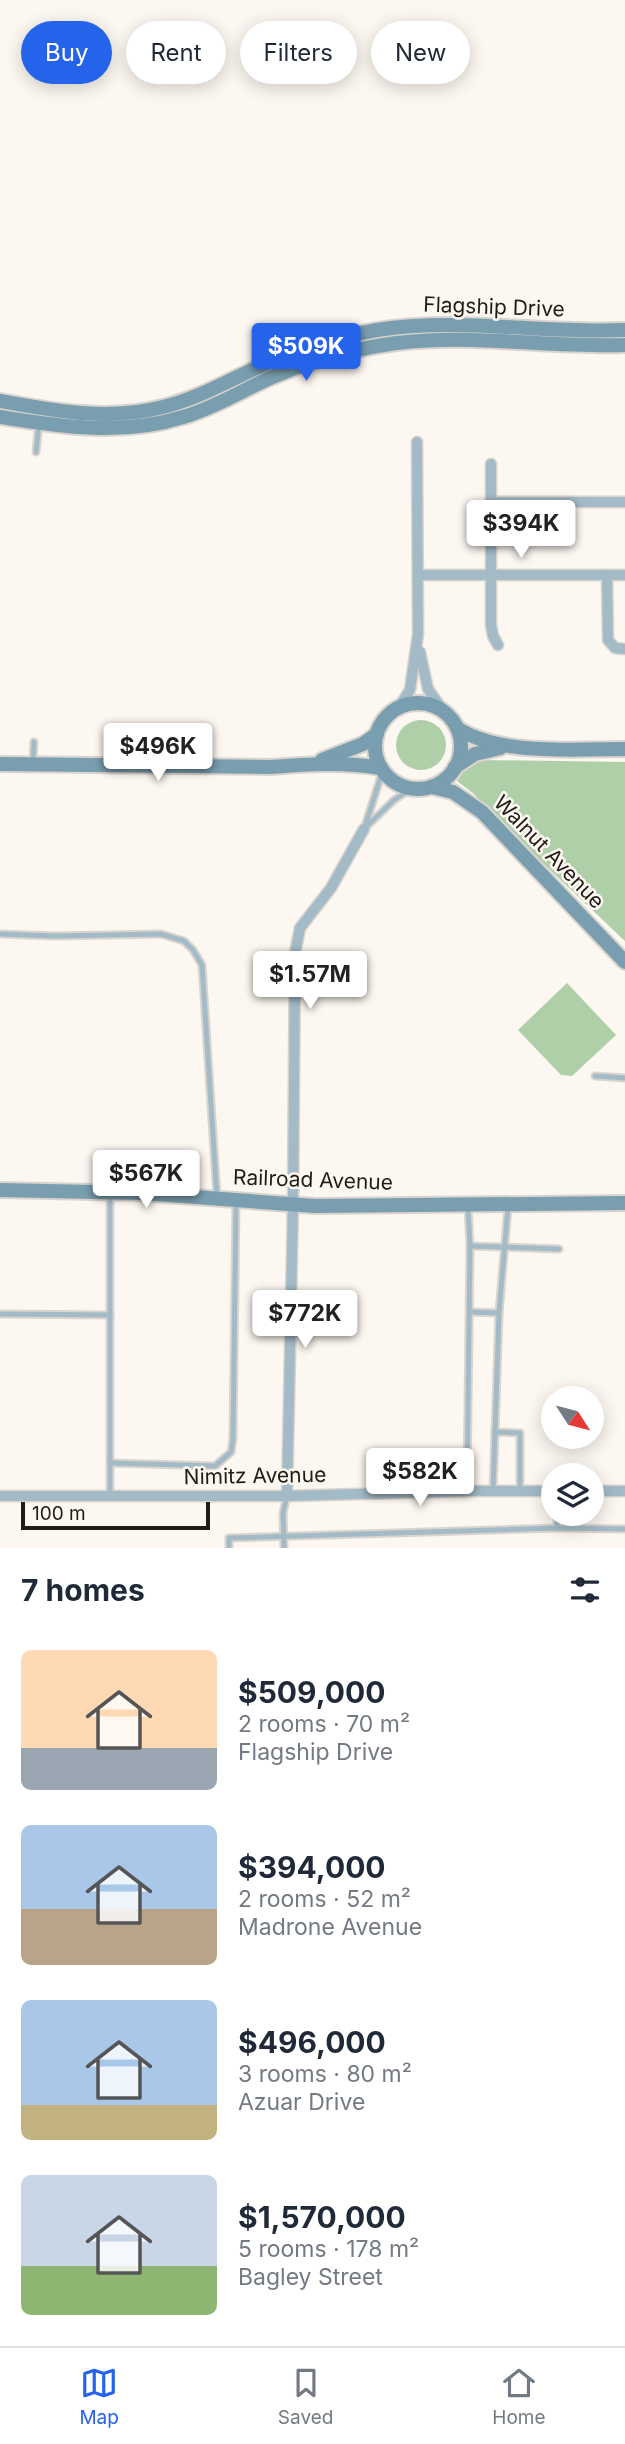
<!DOCTYPE html>
<html lang="en">
<head>
<meta charset="utf-8">
<style>
	:root { --surface:#fff; --page:#f6f6f7; --text:#1f2937; --muted:#747a83; --line:#e0e1e3; --accent:#2563eb }
	body { margin:0; font-family:Inter,sans-serif; background:var(--page); color:var(--text); height:100vh; display:flex; flex-direction:column; font-size:26px; white-space:nowrap }
	* { box-sizing:border-box; margin:0 }
	p { font-size:23px; color:var(--muted) }
	.icon { flex:none; width:38px; height:38px; fill:none; stroke:currentColor; stroke-width:2; stroke-linecap:round; stroke-linejoin:round }
	.map { position:relative; height:1548px; overflow:hidden }
	.details { display:flex; flex-direction:column; background:var(--surface); flex:1 }
	.details>* { flex:none }
	.hud { position:absolute; left:21px; top:21px; width:584px; height:63px; display:flex; gap:14px }
	.needle { width:46px; rotate:126deg }
	.controls { position:absolute; left:541px; top:1386px; display:grid; gap:14px }
	.controls a { display:grid; place-items:center; width:63px; height:63px; border-radius:50%; background:var(--surface); box-shadow:0 4px 18px #0003; font-size:35px }
	.scale { position:absolute; left:21px; bottom:18px; width:189px; box-sizing:border-box; padding-left:7px; border:4px solid #221c18; border-top:0; font-size:19px; line-height:24px; white-space:nowrap; color:#221c18; -webkit-text-stroke:5px #fdf7f1; paint-order:stroke }
	.price { position:absolute; translate:-50% -60px; padding:0 16px; border-radius:7px; background:#fff; color:#222; font-size:23px; line-height:46px; filter:drop-shadow(0 2px 4px #0008) }
	.price::after { content:''; position:absolute; left:50%; top:42px; width:21px; height:16px; margin-left:-10px; background:inherit; clip-path:polygon(0 0,100% 0,50% 100%) }
	.price.on { background:var(--accent); color:#fff }
	ul { padding:0; list-style:none }
	li { display:flex; align-items:center; gap:21px; height:175px; padding:0 21px }
	li span { display:grid; place-items:center; flex:none; width:196px; height:140px; border-radius:10px; color:#555 }
	li>.icon { margin-inline-start:auto }
	span .icon { width:84px; height:84px; fill:#fffc; stroke-width:1 }
	li b { font-size:30px }
	h2 { display:flex; justify-content:space-between; align-items:center; height:84px; padding:0 21px; font-size:30px }
	.chip { padding:0 24px; border-radius:32px; background:var(--surface); box-shadow:0 4px 18px #0003; font-size:24px; line-height:63px }
	.chip.on { background:var(--accent); color:#fff }
	.menu { display:flex; justify-content:space-around; align-items:center; height:98px; border-top:2px solid var(--line); background:var(--surface); font-size:19px; color:var(--muted) }
	.menu a { display:grid; justify-items:center; gap:4px }
	.menu .on { color:var(--accent) }
	.map>svg:first-child { display:block }
	.green { fill:#afcfa9 }
	.lines { fill:none; stroke-linecap:round; stroke-linejoin:round }
	.lane-casing { stroke:#dad4ce; stroke-width:9 }
	.street-casing { stroke:#dad4ce; stroke-width:13 }
	.secondary-casing { stroke:#dad4ce; stroke-width:18 }
	.lane { stroke:#a3bbc7; stroke-width:5 }
	.street { stroke:#a3bbc7; stroke-width:10 }
	.secondary { stroke:#799eaf; stroke-width:14 }
	.labels { text-anchor:middle; stroke-width:5; stroke-linejoin:round; paint-order:stroke }
	.street-label { font-size:21px; fill:#221c18; stroke:#fdf7f1 }
</style>
</head>
<body>
<div class="map">
<svg width="625" height="1548" viewBox="0 0 625 1548">
	<rect width="100%" height="100%" fill="#fdf7f1"/>
	<g class="green">
		<circle cx="421" cy="745" r="25"/>
		<polygon points="482,760 625,762 625,941 493,816 474,794 457,781 466,768"/>
		<polygon points="567,983 616,1035 572,1076 561,1075 518,1030"/>
	</g>
	<g class="lines">
		<defs>
			<g id="lane">
				<polyline points="36,452 39,423"/>
				<polyline points="33,763 34,742"/>
				<polyline points="365,826 383,770"/>
				<polyline points="364,829 394,800 411,789"/>
				<polyline points="0,934 55,936 161,934 184,941 193,950 202,965 217,1197"/>
				<polyline points="595,1076 625,1078"/>
				<polyline points="470,1246 559,1249"/>
				<polyline points="470,1312 499,1313 495,1432"/>
				<polyline points="499,1313 508,1207"/>
				<polyline points="0,1314 110,1315"/>
				<polyline points="110,1463 215,1466 231,1452 233,1439 236,1201"/>
				<polyline points="467,1491 470,1246 468,1207"/>
				<polyline points="493,1491 495,1432 520,1433 520,1491"/>
				<polyline points="110,1496 110,1195"/>
				<polyline points="557,1528 625,1529"/>
				<polyline points="229,1548 229,1538 557,1528 557,1514"/>
				<polyline points="284,1548 283,1513 287,1496"/>
			</g>
			<g id="street">
				<polyline points="491,464 491,625 493,636 498,645"/>
				<polyline points="491,502 625,502"/>
				<polyline points="418,575 625,575"/>
				<polyline points="607,575 608,640 615,648 625,649"/>
				<polyline points="420,652 428,689 444,712"/>
				<polyline points="398,709 410,690 418,634 417,442"/>
				<polyline points="592,1491 625,1491"/>
				<polyline points="0,1496 287,1496 467,1491 553,1491"/>
				<polyline points="287,1496 293,1204 295,953 300,928 331,888 364,829"/>
			</g>
			<g id="secondary">
				<path d="M0 401C53 411 109 421 163 407 200 398 231 379 265 364 300 348 338 337 377 330 459 317 542 334 625 330"/>
				<path d="M0 417C62 427 123 436 183 417 214 408 241 391 270 378 304 363 340 352 377 346 459 331 542 348 625 345"/>
				<circle cx="418" cy="746" r="43"/>
				<path d="M457 728C500 756 575 749 625 749"/>
				<polyline points="322,760 363,744 377,734"/>
				<path d="M0 764 271 767C308 764 344 762 381 768"/>
				<polyline points="455,767 475,754 500,748"/>
				<polyline points="432,787 453,792 482,812 625,962"/>
				<polyline points="0,1190 141,1193 315,1206 625,1203"/>
			</g>
		</defs>
		<use href="#lane" class="lane-casing"/>
		<use href="#street" class="street-casing"/>
		<use href="#secondary" class="secondary-casing"/>
		<use href="#lane" class="lane"/>
		<use href="#street" class="street"/>
		<use href="#secondary" class="secondary"/>
	</g>
	<g class="labels">
		<g class="street-label">
			<text transform="translate(494 307) rotate(2)" y="7">Flagship Drive</text>
			<text transform="translate(549 852) rotate(46)" y="7">Walnut Avenue</text>
			<text transform="translate(313 1180) rotate(2)" y="7">Railroad Avenue</text>
			<text transform="translate(255 1476) rotate(-1)" y="7">Nimitz Avenue</text>
		</g>
	</g>
</svg>
<div class="controls">
<a><svg class="needle" viewBox="-14 -14 28 28"><path d="M0-13l5 13h-10z" fill="#e53935"/><path d="M0 13l5-13h-10z" fill="#747a83"/></svg></a>
<a><svg class="icon" aria-label="layers" viewBox="0 0 24 24"><path d="M12 4l9 5-9 5-9-5zM3 14l9 5 9-5"/></svg></a>
</div>
<div class="scale">100 m</div>
<b class="price on" style="left:306px;top:383px">$509K</b>
<b class="price" style="left:521px;top:560px">$394K</b>
<b class="price" style="left:158px;top:783px">$496K</b>
<b class="price" style="left:310px;top:1011px">$1.57M</b>
<b class="price" style="left:146px;top:1210px">$567K</b>
<b class="price" style="left:305px;top:1350px">$772K</b>
<b class="price" style="left:420px;top:1508px">$582K</b>
<div class="hud">
<a class="chip on">Buy</a>
<a class="chip">Rent</a>
<a class="chip">Filters</a>
<a class="chip">New</a>
</div>
</div>
<section class="details">
<h2>7 homes<svg class="icon" aria-label="filters" viewBox="0 0 24 24"><path d="M4 7h16M4 17h16"/><circle cx="9" cy="7" r="2"/><circle cx="15" cy="17" r="2"/></svg></h2>
<ul>
<li><span style="background:linear-gradient(#ffd9b3 70%,#9aa5b1 0)"><svg class="icon" aria-label="home" viewBox="0 0 24 24"><path d="M3 11l9-7 9 7M6 9v11h12V9"/></svg></span><div><b>$509,000</b><p>2 rooms · 70 m²</p><p>Flagship Drive</p></div></li>
<li><span style="background:linear-gradient(#a9c7e8 60%,#b9a48a 0)"><svg class="icon" aria-label="home" viewBox="0 0 24 24"><path d="M3 11l9-7 9 7M6 9v11h12V9"/></svg></span><div><b>$394,000</b><p>2 rooms · 52 m²</p><p>Madrone Avenue</p></div></li>
<li><span style="background:linear-gradient(#a9c7e8 75%,#c2b280 0)"><svg class="icon" aria-label="home" viewBox="0 0 24 24"><path d="M3 11l9-7 9 7M6 9v11h12V9"/></svg></span><div><b>$496,000</b><p>3 rooms · 80 m²</p><p>Azuar Drive</p></div></li>
<li><span style="background:linear-gradient(#c9d6e8 65%,#8fb573 0)"><svg class="icon" aria-label="home" viewBox="0 0 24 24"><path d="M3 11l9-7 9 7M6 9v11h12V9"/></svg></span><div><b>$1,570,000</b><p>5 rooms · 178 m²</p><p>Bagley Street</p></div></li>
</ul>
</section>
<nav class="menu">
<a class="on"><svg class="icon" aria-label="map" viewBox="0 0 24 24"><path d="M3 6l6-2 6 2 6-2v14l-6 2-6-2-6 2zM9 4v14M15 6v14"/></svg>Map</a>
<a><svg class="icon" aria-label="saved" viewBox="0 0 24 24"><path d="M7 4h10v16l-5-4-5 4z"/></svg>Saved</a>
<a><svg class="icon" aria-label="home" viewBox="0 0 24 24"><path d="M3 11l9-7 9 7M6 9v11h12V9"/></svg>Home</a>
</nav>
</body>
</html>
